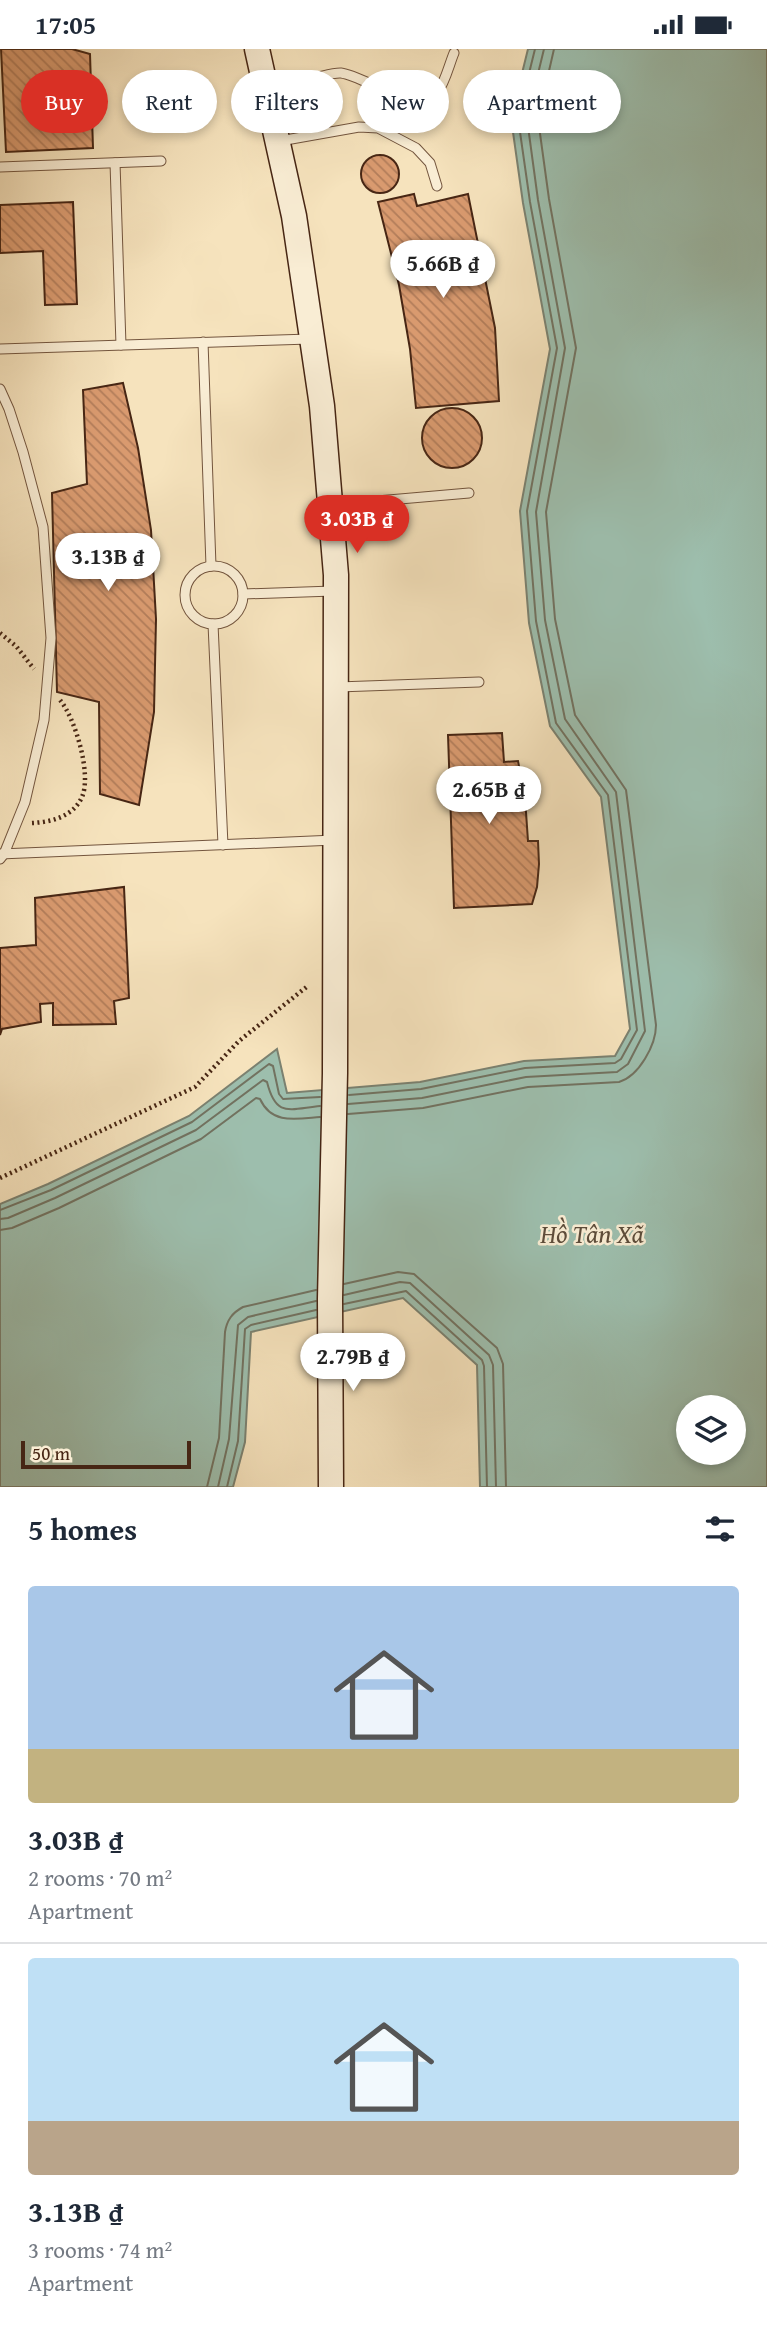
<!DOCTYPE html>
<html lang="en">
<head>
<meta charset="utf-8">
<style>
	:root { --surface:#fff; --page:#f6f6f7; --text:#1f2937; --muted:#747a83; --line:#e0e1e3; --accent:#d93025 }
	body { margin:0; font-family:"Gentium Book Plus",serif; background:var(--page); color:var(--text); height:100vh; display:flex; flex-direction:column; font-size:26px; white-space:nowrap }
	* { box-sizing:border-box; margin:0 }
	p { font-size:23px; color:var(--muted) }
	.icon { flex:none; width:38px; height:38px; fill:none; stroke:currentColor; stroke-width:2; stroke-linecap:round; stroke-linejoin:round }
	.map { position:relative; height:1438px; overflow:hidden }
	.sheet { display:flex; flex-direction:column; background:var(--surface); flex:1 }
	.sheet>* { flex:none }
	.guide { position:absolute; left:21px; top:21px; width:726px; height:63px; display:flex; gap:14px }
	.tools { position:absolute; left:676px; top:1346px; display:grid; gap:14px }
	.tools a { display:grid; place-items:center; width:70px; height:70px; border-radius:50%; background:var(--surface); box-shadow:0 4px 10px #0003; font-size:35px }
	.scale { position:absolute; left:21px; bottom:18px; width:170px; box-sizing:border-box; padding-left:7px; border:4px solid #472614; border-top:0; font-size:19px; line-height:24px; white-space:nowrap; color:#472614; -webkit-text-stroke:5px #f9edd4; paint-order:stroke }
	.price { position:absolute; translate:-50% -60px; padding:0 16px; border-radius:24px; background:#fff; color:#222; font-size:23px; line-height:46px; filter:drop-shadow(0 2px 4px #0008) }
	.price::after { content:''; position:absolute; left:50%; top:42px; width:21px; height:16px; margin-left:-10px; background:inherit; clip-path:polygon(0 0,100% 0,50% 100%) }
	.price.active { background:var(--accent); color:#fff }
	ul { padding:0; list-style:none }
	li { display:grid; align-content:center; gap:14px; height:371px; padding:0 28px }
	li+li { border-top:2px solid var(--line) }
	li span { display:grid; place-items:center; height:217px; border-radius:7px; color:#555 }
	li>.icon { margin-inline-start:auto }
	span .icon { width:126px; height:126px; fill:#fffc; stroke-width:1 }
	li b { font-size:30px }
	h2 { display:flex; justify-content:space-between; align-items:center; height:84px; padding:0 28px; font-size:30px }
	.chip { padding:0 24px; border-radius:32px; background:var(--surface); box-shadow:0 4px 10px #0003; font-size:24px; line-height:63px }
	.chip.active { background:var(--accent); color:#fff }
	.status { display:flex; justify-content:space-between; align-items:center; height:49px; padding:0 35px; background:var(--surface); direction:ltr }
	.status svg { height:19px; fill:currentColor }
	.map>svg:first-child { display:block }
	.water { fill:#9dbead; stroke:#7b8170; stroke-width:2; fill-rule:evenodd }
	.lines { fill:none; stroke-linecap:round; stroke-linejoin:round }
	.shore { stroke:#727260; stroke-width:2 }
	.building { fill:url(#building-back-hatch); stroke:#472614; stroke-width:2 }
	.lane-casing { stroke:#73553e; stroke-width:11 }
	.secondary-casing { stroke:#472614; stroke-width:27 }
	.path { stroke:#472614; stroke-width:4.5; stroke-dasharray:2 3.5; stroke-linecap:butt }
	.lane { stroke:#f9edd4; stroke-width:9 }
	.secondary { stroke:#f9edd4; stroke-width:24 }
	.labels { text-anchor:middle; stroke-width:5; stroke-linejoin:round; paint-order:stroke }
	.water-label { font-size:26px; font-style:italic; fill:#5c4c3a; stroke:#f9edd4 }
</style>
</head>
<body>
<div class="status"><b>17:05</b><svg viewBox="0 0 49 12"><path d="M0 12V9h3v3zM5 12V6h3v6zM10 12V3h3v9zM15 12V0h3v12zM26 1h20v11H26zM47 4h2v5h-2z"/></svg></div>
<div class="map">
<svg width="767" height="1438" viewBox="0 0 767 1438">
	<defs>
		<pattern id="building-back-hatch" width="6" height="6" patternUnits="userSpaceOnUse" patternTransform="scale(1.75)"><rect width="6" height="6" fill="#d99a6f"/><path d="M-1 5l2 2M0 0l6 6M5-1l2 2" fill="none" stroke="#b27d5a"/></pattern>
	</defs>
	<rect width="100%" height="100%" fill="#f6e3bd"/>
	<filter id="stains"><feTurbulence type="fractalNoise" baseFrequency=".00286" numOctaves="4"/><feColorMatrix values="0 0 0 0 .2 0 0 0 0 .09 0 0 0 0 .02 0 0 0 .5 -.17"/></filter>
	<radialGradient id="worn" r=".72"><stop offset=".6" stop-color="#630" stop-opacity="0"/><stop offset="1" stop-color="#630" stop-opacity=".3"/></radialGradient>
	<path class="water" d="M528 0H767V1438H480L477 1316 403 1249 251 1283 245 1393 233 1438H0V1155L48 1135 189 1067 277 1000 287 1044 420 1033 524 1012 615 1007 630 980 601 748 550 677 529 574 520 462 550 300 523 154 511 69ZM688 1358H733V1404H688Z"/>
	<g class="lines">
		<g class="shore">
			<polyline points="349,1046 421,1040 525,1019 615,1014 621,1010 637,981 608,746 556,674 536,572 527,462 557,299 530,153 518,69 535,0"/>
			<polyline points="348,1055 422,1049 526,1028 617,1023 628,1015 645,982 616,743 565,670 545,571 536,463 565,299 538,151 527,70 544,0"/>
			<path d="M348 1065 423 1059 528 1038 619 1033C639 1027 656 996 656 976L626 741 575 666 555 570 546 463 576 299 549 150 538 70 554 0"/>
			<polyline points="0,1161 51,1141 192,1073 269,1015 273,1017 279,1045 283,1050 320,1048"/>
			<path d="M0 1170 8 1169 55 1149 196 1081 263 1031 267 1033C276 1069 289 1060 320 1057"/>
			<path d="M0 1181 12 1179 59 1159 201 1090 256 1049 260 1050C272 1076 296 1070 320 1068"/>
			<polyline points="344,1235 398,1223 414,1225 497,1299 503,1315 506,1438"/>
			<polyline points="344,1246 400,1233 410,1234 489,1306 493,1316 496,1438"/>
			<polyline points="344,1255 406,1242 482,1311 484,1317 487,1438"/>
			<path d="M207 1438 219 1389 225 1283C227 1271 232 1264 243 1258L316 1241"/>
			<polyline points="218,1438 229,1390 238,1276 248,1268 316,1252"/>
			<polyline points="227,1438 238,1392 245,1280 251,1276 316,1261"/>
		</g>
	</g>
	<g class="building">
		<polygon points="1,0 72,0 90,5 93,99 6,103"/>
		<circle cx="380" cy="125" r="19"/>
		<polygon points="414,145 417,157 468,145 495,279 499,352 416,359 410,300 399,236 378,153"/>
		<polygon points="73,153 77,255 45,256 43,202 0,204 0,156"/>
		<polygon points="123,334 138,399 151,481 156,570 154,663 139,756 100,745 99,653 57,643 52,444 87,435 83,341"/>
		<circle cx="452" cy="389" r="30"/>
		<polygon points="502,684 504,713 518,712 525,749 528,792 538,792 539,815 537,838 532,855 454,859 448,686"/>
		<polygon points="124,838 129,949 114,952 116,975 53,976 53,954 40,955 41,973 2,980 0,986 0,899 36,896 35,849"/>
	</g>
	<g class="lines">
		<defs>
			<g id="lane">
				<path d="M268 43C284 39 327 23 341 24 365 27 418 67 437 44 445 34 449 16 454 4"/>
				<polyline points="280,92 359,78 378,79 416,99 430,114 437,137"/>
				<polyline points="115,114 121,296"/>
				<polyline points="0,118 161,112"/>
				<polyline points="203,293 211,517"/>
				<polyline points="0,300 310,290"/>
				<polyline points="0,340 9,360 23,403 43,478 51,589 44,671 25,753 4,805 0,810"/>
				<polyline points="331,456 469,444"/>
				<circle cx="214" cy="546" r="29"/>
				<polyline points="243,545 333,542"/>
				<polyline points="213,575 223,796"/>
				<polyline points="338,638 479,633"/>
				<polyline points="0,805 335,791"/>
			</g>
			<polyline id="secondary" points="257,0 294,167 322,357 336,526 335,1024 330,1250 331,1438"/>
		</defs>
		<use href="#lane" class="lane-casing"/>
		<use href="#secondary" class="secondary-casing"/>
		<g class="path">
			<polyline points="0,584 16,597 34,620"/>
			<path d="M32 774C51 773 73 768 82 748 92 725 75 669 60 651"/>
			<polyline points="0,1129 195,1038 239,992 309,936"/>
		</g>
		<use href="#lane" class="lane"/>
		<use href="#secondary" class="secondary"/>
	</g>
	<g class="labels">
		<g class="water-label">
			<text x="592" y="1194">Hồ Tân Xã</text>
		</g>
	</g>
	<rect width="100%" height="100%" filter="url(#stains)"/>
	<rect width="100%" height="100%" fill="url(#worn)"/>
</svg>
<div class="tools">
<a><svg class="icon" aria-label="layers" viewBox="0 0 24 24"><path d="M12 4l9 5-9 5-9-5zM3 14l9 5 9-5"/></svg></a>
</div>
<div class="scale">50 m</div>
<b class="price" style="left:443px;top:251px">5.66B ₫</b>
<b class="price active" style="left:357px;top:506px">3.03B ₫</b>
<b class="price" style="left:108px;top:544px">3.13B ₫</b>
<b class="price" style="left:489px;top:777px">2.65B ₫</b>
<b class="price" style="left:353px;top:1344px">2.79B ₫</b>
<div class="guide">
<a class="chip active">Buy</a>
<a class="chip">Rent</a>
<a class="chip">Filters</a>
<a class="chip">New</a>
<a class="chip">Apartment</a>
</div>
</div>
<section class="sheet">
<h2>5 homes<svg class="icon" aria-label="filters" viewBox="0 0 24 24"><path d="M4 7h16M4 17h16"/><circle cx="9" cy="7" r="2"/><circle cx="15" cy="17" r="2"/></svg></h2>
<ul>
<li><span style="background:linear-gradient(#a9c7e8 75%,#c2b280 0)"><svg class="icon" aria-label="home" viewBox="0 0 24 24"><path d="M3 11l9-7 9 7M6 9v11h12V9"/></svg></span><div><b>3.03B ₫</b><p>2 rooms · 70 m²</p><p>Apartment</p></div></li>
<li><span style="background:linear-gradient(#bfe0f5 75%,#b9a48a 0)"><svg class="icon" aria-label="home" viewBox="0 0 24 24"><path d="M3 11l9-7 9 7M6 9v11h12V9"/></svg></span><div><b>3.13B ₫</b><p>3 rooms · 74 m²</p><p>Apartment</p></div></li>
</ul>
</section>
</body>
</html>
